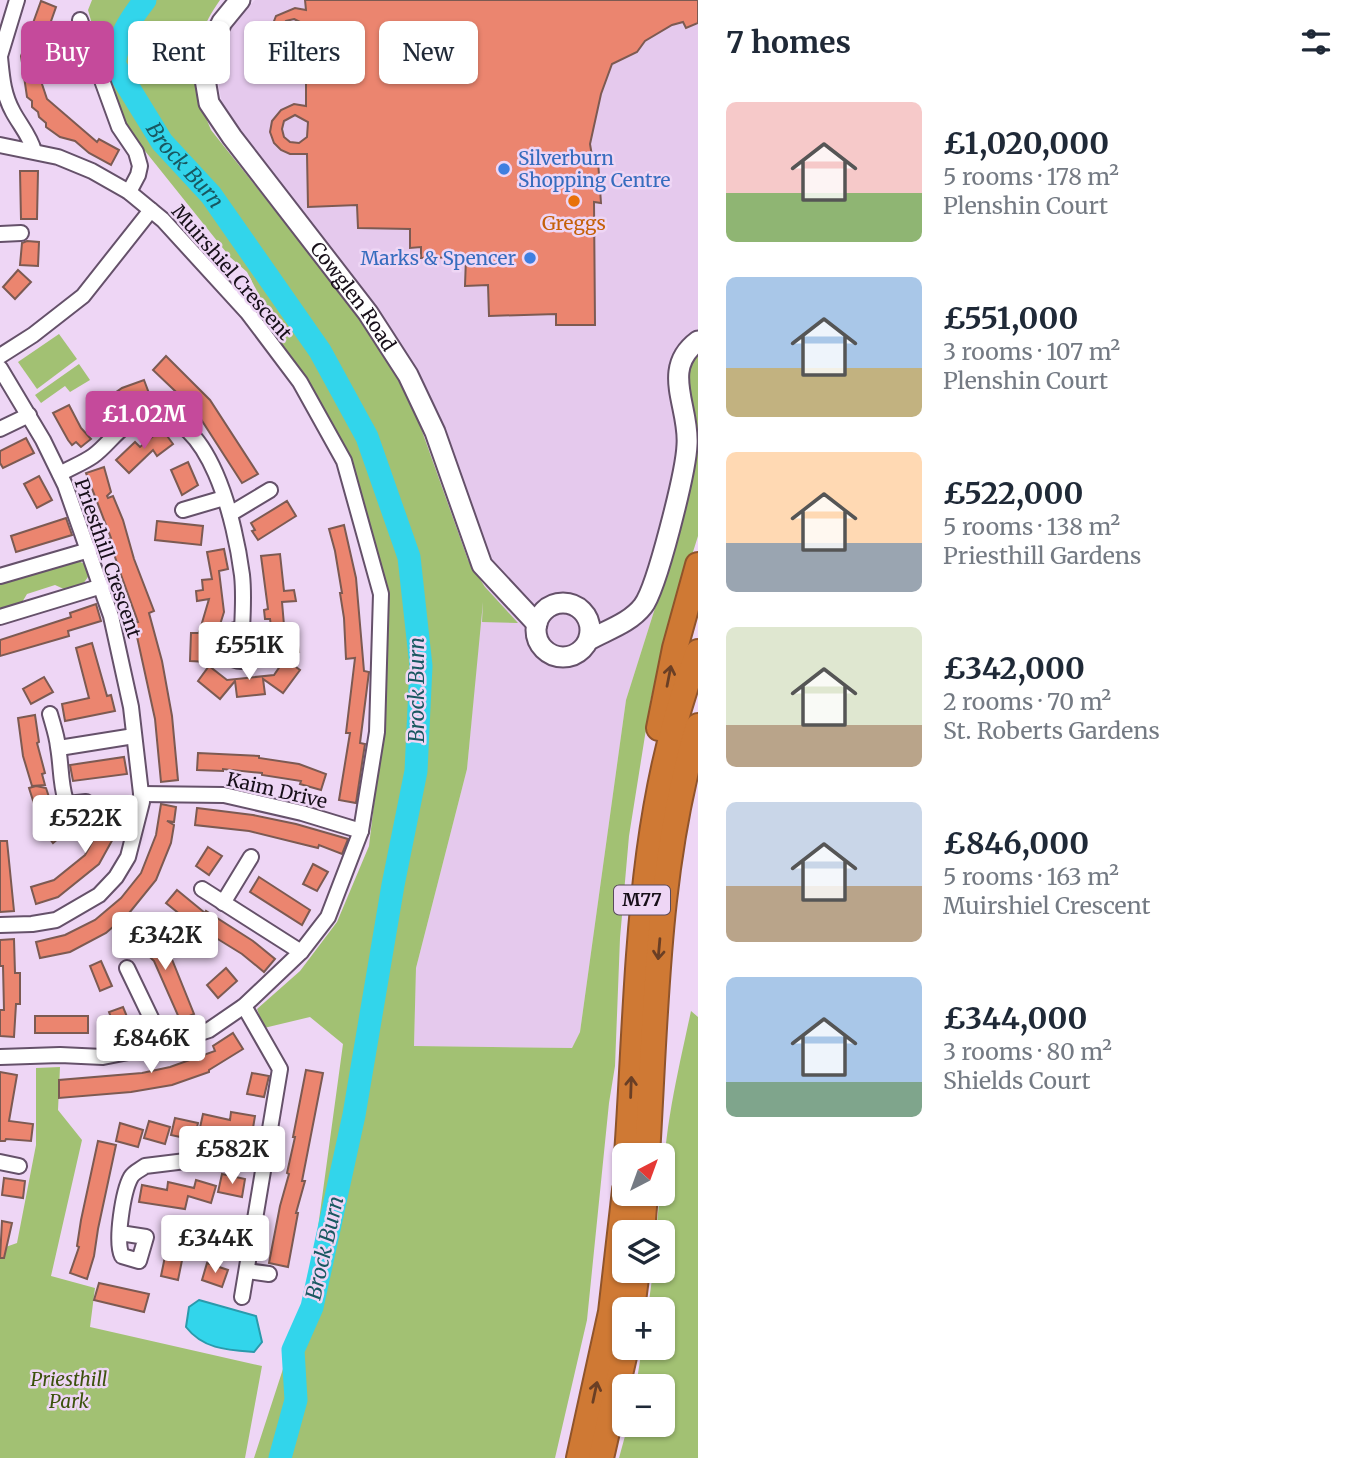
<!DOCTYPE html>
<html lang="en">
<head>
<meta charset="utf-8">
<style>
	:root { --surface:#fff; --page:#f2f2f3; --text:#1f2937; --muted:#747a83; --accent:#c54a9b }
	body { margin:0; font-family:Merriweather,serif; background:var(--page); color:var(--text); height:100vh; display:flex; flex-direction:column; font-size:26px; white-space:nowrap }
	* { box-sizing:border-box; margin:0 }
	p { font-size:23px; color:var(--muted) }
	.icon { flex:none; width:38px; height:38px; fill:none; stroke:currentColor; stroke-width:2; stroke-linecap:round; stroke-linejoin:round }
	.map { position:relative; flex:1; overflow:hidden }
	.panel { display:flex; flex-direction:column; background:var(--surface); width:665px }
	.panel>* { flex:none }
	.top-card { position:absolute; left:21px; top:21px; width:570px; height:63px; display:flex; gap:14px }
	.needle { width:46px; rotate:41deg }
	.buttons { position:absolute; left:612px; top:1143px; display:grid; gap:14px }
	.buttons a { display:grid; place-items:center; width:63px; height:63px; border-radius:10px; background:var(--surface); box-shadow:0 2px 5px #0004; font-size:35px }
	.price { position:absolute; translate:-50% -60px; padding:0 16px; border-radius:7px; background:#fff; color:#222; font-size:23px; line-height:46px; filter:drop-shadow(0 2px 4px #0008) }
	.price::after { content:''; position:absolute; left:50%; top:42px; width:21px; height:16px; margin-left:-10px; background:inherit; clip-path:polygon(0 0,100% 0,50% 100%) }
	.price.selected { background:var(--accent); color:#fff }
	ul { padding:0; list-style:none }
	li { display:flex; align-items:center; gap:21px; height:175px; padding:0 28px }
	li span { display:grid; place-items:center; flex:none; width:196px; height:140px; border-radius:10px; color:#555 }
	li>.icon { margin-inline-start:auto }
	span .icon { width:84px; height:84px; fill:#fffc; stroke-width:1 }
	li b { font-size:30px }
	h2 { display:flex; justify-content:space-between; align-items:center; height:84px; padding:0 28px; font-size:30px }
	.tag { padding:0 24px; border-radius:10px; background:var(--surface); box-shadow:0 2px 5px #0004; font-size:24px; line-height:63px }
	.tag.selected { background:var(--accent); color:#fff }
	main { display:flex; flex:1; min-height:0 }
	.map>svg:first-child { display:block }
	.built { fill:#e5c9ed }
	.green { fill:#a2c173 }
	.water { fill:#32d5eb; stroke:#2a9aac; stroke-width:2 }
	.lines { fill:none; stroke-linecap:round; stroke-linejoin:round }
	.river { stroke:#32d5eb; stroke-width:23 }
	.building { fill:#eb856f; stroke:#7c5a52; stroke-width:2; fill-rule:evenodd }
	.street-casing { stroke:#65516a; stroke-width:18 }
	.secondary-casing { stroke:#65516a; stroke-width:23 }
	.highway-casing { stroke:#8f542b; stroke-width:28 }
	.street { stroke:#fff; stroke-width:14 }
	.secondary { stroke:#fff; stroke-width:19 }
	.highway { stroke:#cf7934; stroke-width:24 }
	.oneway { stroke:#6a3f25 }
	.shop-dot { fill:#3f7fe0; stroke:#eed6f5; stroke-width:2.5 }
	.food-dot { fill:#e8710a; stroke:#eed6f5; stroke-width:2.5 }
	.labels { text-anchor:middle; stroke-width:5; stroke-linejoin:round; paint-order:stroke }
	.shield { fill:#eed6f5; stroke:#584b5b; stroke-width:2 }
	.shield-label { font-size:18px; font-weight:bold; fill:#170f19 }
	.shop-label { font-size:19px; fill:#366cbe; stroke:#eed6f5; text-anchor:start }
	.food-label { font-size:19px; fill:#c56008; stroke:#eed6f5 }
	.street-label { font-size:19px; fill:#170f19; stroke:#eed6f5 }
	.park-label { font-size:19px; font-style:italic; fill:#3c520d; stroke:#eed6f5 }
	.water-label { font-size:21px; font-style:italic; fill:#185861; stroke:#eed6f5 }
</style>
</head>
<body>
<main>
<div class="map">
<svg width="698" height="1458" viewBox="0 0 698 1458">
	<rect width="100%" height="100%" fill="#eed6f5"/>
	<polygon class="built" points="255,0 698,0 698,352 687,375 696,418 693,465 656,605 626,700 580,1032 572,1048 414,1046 416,968 467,769 479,634 485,587 493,564 445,434 410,359 232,123 223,107 219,89 218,64 221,45 232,24"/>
	<g class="green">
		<path d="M92 0H220C187 48 189 78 211 130L355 311 393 365 417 417 468 560 485 587 518 623 482 622 483 602 467 769 416 968 414 1046 572 1048 580 1032 626 700 656 605 693 465 696 418 687 375 694 355 698 352V536L671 622 651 698 629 836 620 938 615 1066 609 1103 587 1320 555 1458H254L310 1286 343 1044 310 1017 264 1028 257 1009 300 971 337 922 369 846 382 736 377 602 344 480 300 394 269 314 247 272 230 257 125 126 109 84 88 10Z"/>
		<polygon points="59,334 77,359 37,389 18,362"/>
		<polygon points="79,364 90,380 70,392 65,386 41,403 35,395"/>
		<polygon points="77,560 88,566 90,574 83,584 66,590 55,585 27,594 21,604 0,610 0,582"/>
		<path d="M691 1011 698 1017V1458H619L628 1425 663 1424V1386H636L642 1348H663V1309H648L653 1271 663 1270V1232H656L660 1194H663C663 1132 678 1072 691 1011Z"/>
		<polygon points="60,1067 58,1110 82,1140 51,1276 95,1288 90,1327 262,1366 245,1458 0,1458 0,1249 17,1243 36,1145 36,1068"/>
	</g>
	<path class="water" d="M199 1300 256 1316 262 1342 254 1352C227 1350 203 1349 186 1327L189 1307Z"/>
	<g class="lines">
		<path class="river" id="s1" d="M145 0C128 22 119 37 114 64L162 142 211 195 320 351 367 437 409 557 421 666 416 771 393 885 354 1115 312 1307 293 1350 296 1400 280 1458"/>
	</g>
	<g class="building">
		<path d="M305 0H698V23L686 28 683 22 672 25 645 41 637 52 612 64 601 94 590 144 593 162 598 161 601 203 594 202 595 325H556V314L489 316 488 285 465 286 466 257 421 258V247L410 248V229L358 228 357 205 308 207 307 154H290L281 150 274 143 270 132 272 121 281 110 294 104 306 106V57H290L280 54 272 43 269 34 276 16 295 8 306 10ZM294 19 306 25 307 40 299 46 291 47 283 41 280 34 282 26 286 21ZM295 115 308 122 307 137 299 143 290 142 284 137 282 129 284 121Z"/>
		<polygon points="41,1 56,7 38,58 41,81 47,99 97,142 99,139 119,150 111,165 89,153 75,141 60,137 46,127 46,123 39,117 38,112 32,107 32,101 27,97 21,56"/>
		<polygon points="20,171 38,171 37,219 21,219"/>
		<polygon points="27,241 39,242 38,266 20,265 22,243"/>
		<polygon points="18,270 31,282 15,299 3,287"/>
		<polygon points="166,356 210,400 258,474 242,483 195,410 153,370"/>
		<polygon points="144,380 150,396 132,403 105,422 95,407 122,388"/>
		<polygon points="69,405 81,428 91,439 81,447 76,442 72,445 68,440 53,413"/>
		<polygon points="162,429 173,444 157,456 153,450 129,473 116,460 135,442 140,447"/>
		<polygon points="26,438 34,453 3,468 0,463 0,451"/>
		<polygon points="188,462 198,485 182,495 171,470"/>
		<polygon points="104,467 111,492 107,496 108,498 113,496 123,520 134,559 154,611 149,613 162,661 172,716 178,780 161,782 155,719 134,623 138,622 120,572 109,539 111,538 86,473"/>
		<polygon points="39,476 52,500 37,508 24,484"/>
		<polygon points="287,501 296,516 258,540 252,531 255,530 251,523"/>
		<polygon points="66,518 72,535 16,552 11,536"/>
		<polygon points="157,521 203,526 201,545 155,540"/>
		<polygon points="344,525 356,578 364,671 369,672 360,743 365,744 356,803 339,800 350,733 346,733 355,658 346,659 344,618 340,593 342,593 335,551 329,529"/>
		<polygon points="224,549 228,569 219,571 224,612 218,631 209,629 208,662 190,661 191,633 199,633 209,599 197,601 196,591 203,590 202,580 212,579 207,552"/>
		<polygon points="280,554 284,591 294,590 296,601 282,602 284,625 271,626 270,619 265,619 264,610 268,609 261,556"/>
		<polygon points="96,604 101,621 68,631 69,636 0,656 0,640 71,617 70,613"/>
		<polygon points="296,632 299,652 281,654 278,634"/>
		<polygon points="92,643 107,696 111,695 115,711 65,721 62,704 89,698 76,648"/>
		<polygon points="285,659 300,670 283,693 263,679 265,694 237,697 235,681 220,699 198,681 209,666 227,680 274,675"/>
		<polygon points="44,677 53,692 31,704 23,689"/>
		<polygon points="35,715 39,742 37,743 45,773 42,774 45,785 32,786 23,756 18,718"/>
		<polygon points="198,753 259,756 259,758 299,764 326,774 321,790 300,784 301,781 262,775 262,773 223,769 223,771 197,770"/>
		<polygon points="124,757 127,774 73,781 70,765"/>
		<polygon points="36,786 46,788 52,806 36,810 29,788"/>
		<polygon points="106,796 123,798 119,828 99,864 58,897 36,904 31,887 54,880 85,855 103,822"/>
		<polygon points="161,804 176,807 174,822 167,821 174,825 171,843 156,880 130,912 106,933 70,952 40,958 36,942 65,935 95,920 121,898 141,873 156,835"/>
		<polygon points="197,808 253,815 296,824 348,839 342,854 319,845 318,848 249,831 195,825"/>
		<polygon points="52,816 66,832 53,843 40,826"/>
		<polygon points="0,841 7,841 14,911 0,912"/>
		<polygon points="208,847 222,856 209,875 196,866"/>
		<polygon points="313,864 328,872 317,891 303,884"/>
		<polygon points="259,877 310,910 302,925 250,892"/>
		<polygon points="177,890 205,913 206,911 253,941 275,959 264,972 242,954 187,920 166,903"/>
		<polygon points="142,927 169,952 194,1014 180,1020 154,961 131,939"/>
		<polygon points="14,939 15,973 20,973 20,1004 16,1004 14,1037 0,1036 0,1010 4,1010 3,966 0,966 0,940"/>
		<polygon points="101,961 112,986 100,991 90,966"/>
		<polygon points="226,968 237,981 218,998 207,985"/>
		<polygon points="123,1007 135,1036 120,1042 109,1012"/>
		<rect x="35" y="1016" width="53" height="17"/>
		<polygon points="233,1033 243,1049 209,1070 209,1072 172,1085 131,1092 59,1098 59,1080 142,1073 170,1067 215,1051 213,1046"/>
		<polygon points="306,1070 323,1073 302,1181 305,1181 296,1213 298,1213 288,1267 269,1263 280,1206 289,1174 287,1173 295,1137 293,1137"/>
		<polygon points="0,1072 17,1075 9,1121 33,1124 31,1141 6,1139 5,1141 0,1141"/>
		<polygon points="252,1073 269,1076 264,1097 247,1094"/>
		<polygon points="231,1112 255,1116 252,1134 225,1128 223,1137 199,1132 203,1114 230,1120"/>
		<polygon points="175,1118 198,1123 194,1140 171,1135"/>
		<polygon points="149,1121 170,1127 165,1144 144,1138"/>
		<polygon points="120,1123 143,1130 138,1147 116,1141"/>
		<polygon points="98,1141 116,1145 98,1229 94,1256 87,1279 70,1273 79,1247 77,1246 81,1220"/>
		<polygon points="222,1174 245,1179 242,1197 218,1192"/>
		<polygon points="4,1178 25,1181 23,1198 2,1195"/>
		<polygon points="196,1180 216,1186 211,1203 188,1196 185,1209 139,1202 142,1185 167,1190 168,1182 194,1188"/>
		<polygon points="222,1220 240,1223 236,1247 218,1244"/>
		<polygon points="2,1221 12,1223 4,1258 0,1258"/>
		<polygon points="171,1227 188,1231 178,1280 161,1276"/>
		<polygon points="207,1263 228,1270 222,1287 202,1280"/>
		<polygon points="99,1283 149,1294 144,1312 94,1300"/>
	</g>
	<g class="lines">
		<defs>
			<g id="street">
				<polyline points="80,20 119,127 136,152 140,166 138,175 129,192"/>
				<polyline points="66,54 89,45"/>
				<polyline points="0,56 17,0"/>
				<path d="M0 57C2 77 3 94 13 112 20 125 30 136 34 151"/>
				<polyline points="0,145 58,157 92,171 129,192 163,220 248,313 300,382 344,461 381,594 377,732 361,831 328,917 301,952 244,1006 209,1030 164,1045 103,1057 60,1055 0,1057"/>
				<polyline points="0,234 21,233"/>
				<polyline points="0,356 33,335 83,296 151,210"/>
				<polyline points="0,368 43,440 65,485 111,616 131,707 142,802 128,857 116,877 99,895 56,920 32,924 0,925"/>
				<polyline points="0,429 29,415"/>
				<path d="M60 474C70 468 83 463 93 456 110 444 122 421 144 417 210 403 236 528 242 575 244 593 243 611 242 629"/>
				<polyline points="183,510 224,498"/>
				<polyline points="230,514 270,490"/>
				<polyline points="0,576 89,550"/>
				<polyline points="0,617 102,586"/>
				<circle cx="241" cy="645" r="16"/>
				<path d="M50 714C53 725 57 736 58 747 63 774 58 805 82 824"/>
				<polyline points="59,748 134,736"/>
				<polyline points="141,794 224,795 302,813 361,831"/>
				<polyline points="67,804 86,802"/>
				<polyline points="202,889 301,952"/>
				<polyline points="223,903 251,857"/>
				<polyline points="127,968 164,1045"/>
				<polyline points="0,1162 19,1166"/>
				<path d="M120 1233 146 1237 139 1261 122 1256C115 1242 123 1191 131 1177 134 1172 140 1170 145 1166L267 1151"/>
				<polyline points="247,1271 269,1274"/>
				<polyline points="242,1297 280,1069 244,1006"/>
			</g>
			<g id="secondary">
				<path id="s2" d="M240 0 222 22 213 40 205 79 209 103 232 137 368 313 408 375 435 432 482 565 537 624"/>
				<circle cx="563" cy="630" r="27"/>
				<path d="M589 640C607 630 630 623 643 606 657 588 686 471 687 445 690 407 660 369 698 341"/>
			</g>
			<g id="highway">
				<polyline points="659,728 675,648 698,565"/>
				<path d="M627 1155C639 985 636 813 698 652"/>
				<path d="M647 1155C656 1011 656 866 698 726"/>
				<polyline points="642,1232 645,1194"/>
				<polyline points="632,1309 637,1270"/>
				<polyline points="579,1458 611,1312 625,1190"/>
				<polyline points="601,1458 626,1348"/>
			</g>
		</defs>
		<use href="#street" class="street-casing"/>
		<use href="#secondary" class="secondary-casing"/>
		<use href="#highway" class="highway-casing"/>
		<use href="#street" class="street"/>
		<use href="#secondary" class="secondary"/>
		<use href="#highway" class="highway"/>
	</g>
	<defs><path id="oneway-shaft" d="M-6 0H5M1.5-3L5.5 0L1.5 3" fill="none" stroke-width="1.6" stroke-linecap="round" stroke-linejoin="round" transform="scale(1.75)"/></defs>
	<g class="oneway">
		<use href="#oneway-shaft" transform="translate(669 676) rotate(-79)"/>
		<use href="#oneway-shaft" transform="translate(659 949) rotate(95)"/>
		<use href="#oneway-shaft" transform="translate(631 1087) rotate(-88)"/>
		<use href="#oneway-shaft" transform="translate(595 1392) rotate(-78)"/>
	</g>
	<g class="shop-dot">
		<circle cx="504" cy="169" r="7"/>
		<circle cx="530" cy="258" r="7"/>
	</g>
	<circle class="food-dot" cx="574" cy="201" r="7"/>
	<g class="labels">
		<rect class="shield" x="614" y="885.5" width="56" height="29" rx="5"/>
		<g class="shield-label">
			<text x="642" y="906">M77</text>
		</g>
		<g class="shop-label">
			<text x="518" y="165">Silverburn<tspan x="518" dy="22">Shopping Centre</tspan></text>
			<text x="516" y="265" text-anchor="end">Marks &amp; Spencer</text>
		</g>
		<g class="food-label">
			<text x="574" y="230">Greggs</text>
		</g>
		<g class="street-label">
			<text transform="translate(232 272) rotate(49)" y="7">Muirshiel Crescent</text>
			<text dy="7" stroke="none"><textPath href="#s2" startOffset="354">Cowglen Road</textPath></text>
			<text transform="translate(108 558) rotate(71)" y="7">Priesthill Crescent</text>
			<text transform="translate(277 790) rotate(13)" y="7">Kaim Drive</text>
		</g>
		<g class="park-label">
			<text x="69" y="1386">Priesthill<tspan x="69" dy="22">Park</tspan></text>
		</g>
		<g class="water-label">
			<text dy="7" stroke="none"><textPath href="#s1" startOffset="196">Brock Burn</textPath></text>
			<text transform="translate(417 690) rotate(-90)" y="7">Brock Burn</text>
			<text transform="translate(325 1248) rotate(-77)" y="7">Brock Burn</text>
		</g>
	</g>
</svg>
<div class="buttons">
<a><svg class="needle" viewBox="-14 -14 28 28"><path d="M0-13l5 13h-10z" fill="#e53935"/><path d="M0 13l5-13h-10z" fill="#747a83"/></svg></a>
<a><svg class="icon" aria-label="layers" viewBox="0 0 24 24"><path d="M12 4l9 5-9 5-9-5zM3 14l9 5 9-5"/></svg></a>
<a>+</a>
<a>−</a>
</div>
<b class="price selected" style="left:144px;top:451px">£1.02M</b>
<b class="price" style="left:249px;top:682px">£551K</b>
<b class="price" style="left:85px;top:855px">£522K</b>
<b class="price" style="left:165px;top:972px">£342K</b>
<b class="price" style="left:151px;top:1075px">£846K</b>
<b class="price" style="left:232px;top:1186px">£582K</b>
<b class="price" style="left:215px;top:1275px">£344K</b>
<div class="top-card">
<a class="tag selected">Buy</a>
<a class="tag">Rent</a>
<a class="tag">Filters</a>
<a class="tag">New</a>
</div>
</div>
<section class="panel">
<h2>7 homes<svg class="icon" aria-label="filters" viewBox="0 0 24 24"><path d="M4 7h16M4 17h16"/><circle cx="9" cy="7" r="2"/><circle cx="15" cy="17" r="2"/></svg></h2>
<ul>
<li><span style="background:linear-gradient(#f6c9c9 65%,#8fb573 0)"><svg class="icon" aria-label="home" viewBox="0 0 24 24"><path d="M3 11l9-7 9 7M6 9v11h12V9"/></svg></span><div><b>£1,020,000</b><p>5 rooms · 178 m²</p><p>Plenshin Court</p></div></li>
<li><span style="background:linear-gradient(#a9c7e8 65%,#c2b280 0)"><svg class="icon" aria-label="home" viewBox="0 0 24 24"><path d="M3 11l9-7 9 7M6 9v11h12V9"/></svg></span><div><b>£551,000</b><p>3 rooms · 107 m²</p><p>Plenshin Court</p></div></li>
<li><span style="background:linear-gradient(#ffd9b3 65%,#9aa5b1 0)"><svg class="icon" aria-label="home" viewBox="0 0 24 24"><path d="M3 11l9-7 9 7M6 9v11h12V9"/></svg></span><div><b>£522,000</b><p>5 rooms · 138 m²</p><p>Priesthill Gardens</p></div></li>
<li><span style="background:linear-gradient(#dfe7d0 70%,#b9a48a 0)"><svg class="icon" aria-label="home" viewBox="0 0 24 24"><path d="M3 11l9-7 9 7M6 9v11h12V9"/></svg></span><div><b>£342,000</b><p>2 rooms · 70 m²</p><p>St. Roberts Gardens</p></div></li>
<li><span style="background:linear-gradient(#c9d6e8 60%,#b9a48a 0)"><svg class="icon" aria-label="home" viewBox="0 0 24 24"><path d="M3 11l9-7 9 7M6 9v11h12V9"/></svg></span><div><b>£846,000</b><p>5 rooms · 163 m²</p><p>Muirshiel Crescent</p></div></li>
<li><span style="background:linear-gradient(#a9c7e8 75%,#7fa58c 0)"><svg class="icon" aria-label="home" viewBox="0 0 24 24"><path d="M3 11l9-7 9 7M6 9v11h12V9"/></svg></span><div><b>£344,000</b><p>3 rooms · 80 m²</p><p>Shields Court</p></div></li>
</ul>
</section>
</main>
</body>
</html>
